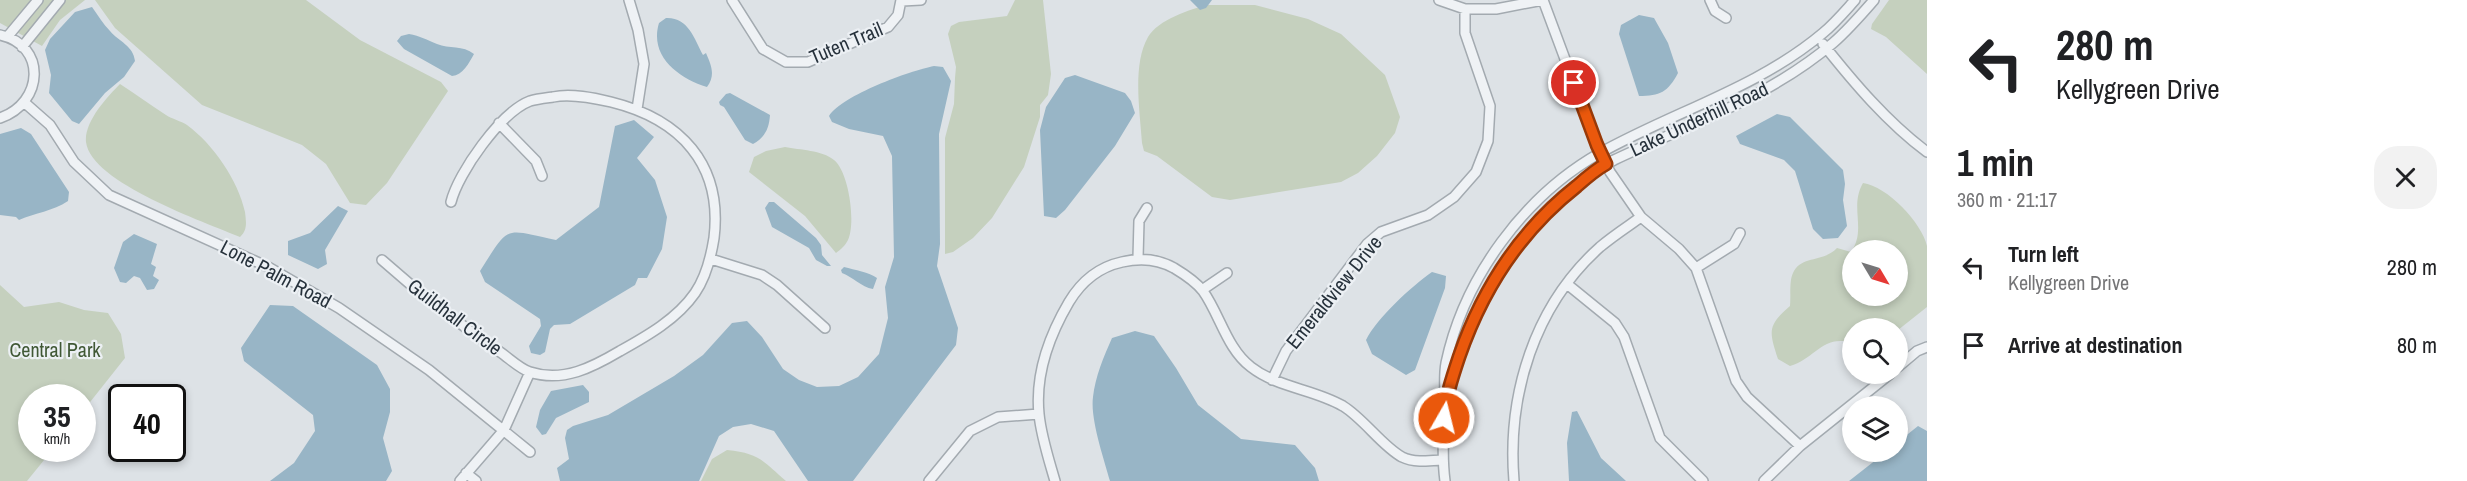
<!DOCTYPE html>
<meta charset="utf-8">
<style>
body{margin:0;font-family:"Archivo Narrow",sans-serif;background:#f2f2f2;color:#202124;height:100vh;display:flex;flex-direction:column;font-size:22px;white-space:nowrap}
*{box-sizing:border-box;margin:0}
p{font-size:20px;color:#757577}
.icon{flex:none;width:33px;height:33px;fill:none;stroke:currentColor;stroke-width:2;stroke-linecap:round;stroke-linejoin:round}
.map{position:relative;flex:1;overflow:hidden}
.drawer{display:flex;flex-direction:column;background:#fff;width:540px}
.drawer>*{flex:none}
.guide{background:#fff;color:#202124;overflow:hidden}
.needle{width:39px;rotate:128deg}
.buttons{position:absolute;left:1842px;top:240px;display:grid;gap:12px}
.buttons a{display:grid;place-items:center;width:66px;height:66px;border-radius:50%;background:#fff;box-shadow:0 3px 9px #0003;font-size:30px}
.speed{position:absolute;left:18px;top:384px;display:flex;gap:12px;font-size:30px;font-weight:700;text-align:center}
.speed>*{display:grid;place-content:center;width:78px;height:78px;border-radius:50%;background:#fff;box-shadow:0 3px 9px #0003;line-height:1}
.speed small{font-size:15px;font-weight:400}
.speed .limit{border:3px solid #111;border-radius:9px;background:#fff;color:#111}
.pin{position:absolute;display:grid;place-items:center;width:51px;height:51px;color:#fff;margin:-26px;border:3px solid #fff;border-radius:50%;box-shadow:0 2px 6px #0007}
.me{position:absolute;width:66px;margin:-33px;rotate:8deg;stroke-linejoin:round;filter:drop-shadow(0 0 4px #0008)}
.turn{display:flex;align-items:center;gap:21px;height:126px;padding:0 30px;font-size:27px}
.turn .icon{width:78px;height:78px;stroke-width:2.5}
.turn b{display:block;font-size:42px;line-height:51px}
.round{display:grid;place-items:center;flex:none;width:63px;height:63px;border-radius:24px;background:#f2f2f2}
.summary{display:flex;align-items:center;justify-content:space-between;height:102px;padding:0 30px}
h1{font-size:36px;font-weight:700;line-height:45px}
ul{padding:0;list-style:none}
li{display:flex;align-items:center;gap:18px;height:78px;padding:0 30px}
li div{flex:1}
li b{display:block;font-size:22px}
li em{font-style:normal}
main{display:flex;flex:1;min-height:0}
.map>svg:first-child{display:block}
.green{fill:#c5d0be;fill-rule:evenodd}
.water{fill:#98b5c6}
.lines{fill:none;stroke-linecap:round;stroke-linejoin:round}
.minor-casing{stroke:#a3aab0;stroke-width:12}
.minor{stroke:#eff2f5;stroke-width:9}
.route-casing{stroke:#983908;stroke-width:15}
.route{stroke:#ea580c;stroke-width:10}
.labels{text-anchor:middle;stroke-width:4.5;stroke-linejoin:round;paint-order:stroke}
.street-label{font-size:20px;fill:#27323c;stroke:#ecf0f4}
.park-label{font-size:20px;fill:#405835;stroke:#ecf0f4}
</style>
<main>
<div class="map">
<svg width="1927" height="481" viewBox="0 0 1927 481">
<rect width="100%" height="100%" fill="#dde2e6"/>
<path class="green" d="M0,0H85L60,20L42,46L0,23Z
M95,0H306L360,40L441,82L448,91L387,183L366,205L350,203L326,164L302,145L202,105L115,28Z
M1015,0H1043L1051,74L1048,95L1040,105V117L1024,167L992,218L973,238L953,252L945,254V138L954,104L955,78L956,67L948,34L951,26L959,22L1007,16Z
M1889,0H1927V74L1886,37L1871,29L1872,24Z
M1208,5H1255L1308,19L1341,34L1385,75L1400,117L1395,133L1377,156L1358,173L1341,182L1230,200L1212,197L1157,156L1144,151L1142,143C1140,112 1132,65 1148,37C1158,20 1190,9 1208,5Z
M120,84C136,94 150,105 166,115C172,119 181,121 187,125C213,144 238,180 245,212C246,221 248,230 240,237C205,222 91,183 86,142C84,122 107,97 120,84Z
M785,147C800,150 822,150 834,160C849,172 856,223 848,240C845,246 841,249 836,253L805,216L749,172L754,157L766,151Z
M1863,183C1887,186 1922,223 1927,246C1927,261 1927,291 1927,307L1898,330V328H1852V343C1823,334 1815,359 1790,366L1778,359C1769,331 1767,326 1790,306C1791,296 1789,281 1793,273C1801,255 1823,263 1837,248L1851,252C1867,230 1849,207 1863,183ZM1852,250H1898V296H1852Z
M0,285L24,307L59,302L84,310L108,313L121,334L125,358L83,411L82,398H32V448L53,449L27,481H0Z
M727,450C759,453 763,461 786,481H701L712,459Z"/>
<path class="water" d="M1190,0H1212L1206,8L1200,10Z
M92,7C98,15 103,24 110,31C119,42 133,45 135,61L124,77L105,93L79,124L72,121L49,93L51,75L45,50L50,39L75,12Z
M1639,15L1654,18L1668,43L1678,73C1668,92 1660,96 1639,96L1619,34L1621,25Z
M666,18C688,17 694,38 703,55L706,53C711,65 716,75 707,87C678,78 649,56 659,23Z
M409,34C420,36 427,40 437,44C449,49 463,45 474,54C469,63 463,75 452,76L404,49L397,41L401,36Z
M934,66L943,67L951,81L939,134L940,244L937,266L958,328L956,345L853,481H808L774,431L751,424L733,427L719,436L699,481H560L557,468L569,459L565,438L567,430L573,426L608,415L674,376L703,355L732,323L747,321L762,337L783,369L799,380L817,387L839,386L858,377L879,354L888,318L885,287L894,257L892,156L883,136L849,129L832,122L829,116C843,95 909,71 934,66Z
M1075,75L1125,93L1131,101L1135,113L1115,146L1065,210L1056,218L1044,216L1040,130L1046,107L1065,78Z
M730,93L770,115C769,129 765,137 753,144L745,140L724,107L720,105L719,102L726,94Z
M1777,114L1790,117L1843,170L1845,184L1843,200L1847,226L1838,238L1823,239L1813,229L1795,171L1784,160L1740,144L1736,136Z
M634,120L654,137L637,158L655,180L667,217L662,249L647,278H638L635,285L570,324L554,325L550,329L545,352L540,355L531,353L529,346L541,326L540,319L485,282L480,271C510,224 503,229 556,240L599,207L615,126Z
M21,128L31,134L69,192L68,201C53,211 35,213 19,220L16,217L0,215V134Z
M769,202H774L816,238L821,245L822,255L831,266H827L816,260L809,248L772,227L765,208Z
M338,206L348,211L325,250L327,264L318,269L288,255V241L310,233Z
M134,234L157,244L151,264L156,267L153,276L159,280L154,289L147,290L140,278L134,276L126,283L120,282L114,268L123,242Z
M844,267C855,270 869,272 877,278L873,289C861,287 853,277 842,273L841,270Z
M1432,272L1446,276L1445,288L1415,370L1406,375L1372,354L1366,340C1377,318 1412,286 1432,272Z
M270,305L293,306L377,365L390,389V412L383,438L392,471L386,481H270L294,463L315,431L313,415L244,361L241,348Z
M1135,331L1154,336L1176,368L1198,405L1241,439L1295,445L1315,468L1319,481H1110C1104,459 1090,419 1093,397C1095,377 1104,356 1112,338Z
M583,385L589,392V402L556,418L546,434L542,435L536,427L540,410L551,391Z
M1577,411L1601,458L1626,481H1569L1567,443L1572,412Z
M1918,426L1927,431V481H1849L1886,452H1898V442Z"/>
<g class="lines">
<g class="minor-casing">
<path id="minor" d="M629,0L638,30L644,64L637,109
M732,0L763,49L786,62H808L888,27L898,15L901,0
M1439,0L1465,9H1496L1543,0
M1543,0L1597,145L1610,172L1641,217L1679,249L1696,268L1736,381L1747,397L1800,446
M1710,0L1715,11L1726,18
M902,1L921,0
M0,35C47,45 44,103 0,118
M8,36L38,0
M1823,44C1854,83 1887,122 1927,152
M22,47L60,0
M25,103L50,125L74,162L109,195L268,267L339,308L429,370L530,452
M499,123L536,161L542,176
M1138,258L1139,221L1147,208
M711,259L762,275L777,285L825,328
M382,260C419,293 459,324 500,352C509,358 520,369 530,372C563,383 593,367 620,351C647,336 677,319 695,293C706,277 711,257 714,238C723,164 680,119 611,102C594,98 571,93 553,97C546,98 537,99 530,101C501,112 458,173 451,202
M1696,268L1734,244L1740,233
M1567,284L1615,323L1624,337L1660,438L1703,481
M1202,290L1227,273
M1898,367L1917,351L1927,347
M1272,380L1286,351L1367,244L1381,232L1428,215L1454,197L1476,172L1488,141L1490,106L1465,33V9
M1448,390C1457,362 1465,333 1479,307C1509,249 1555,193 1614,160C1688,125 1770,97 1833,43C1848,30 1861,15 1874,0
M466,473L476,481
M460,481L504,430L530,372
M929,481L970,431L998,417L1039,414
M1055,481C1049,460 1041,436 1039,414C1035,374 1049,336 1069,302C1081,282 1099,267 1122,262C1139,258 1158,259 1174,268C1184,274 1196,282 1203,291C1220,315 1227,349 1251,367C1278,388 1314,389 1343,406C1364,419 1382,446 1402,457C1414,463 1429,461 1442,460
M1445,481C1442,458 1443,436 1445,413C1446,397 1443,379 1446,363C1464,278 1524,196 1600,153C1673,112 1758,88 1823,33C1835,23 1845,11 1855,0
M1514,481C1507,395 1534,306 1600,247C1613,236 1627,227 1641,217
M1764,481L1800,446L1890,374"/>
</g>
<use href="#minor" class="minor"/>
</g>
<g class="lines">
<g class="route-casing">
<path id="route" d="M1444,418C1446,396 1452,378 1459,357C1482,290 1521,230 1577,186C1586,178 1595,170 1606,164L1597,145L1574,83"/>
</g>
<use href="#route" class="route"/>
</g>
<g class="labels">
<g class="street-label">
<text transform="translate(846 43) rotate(-23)" y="7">Tuten Trail</text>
<text transform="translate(1699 119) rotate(-25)" y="7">Lake Underhill Road</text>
<text transform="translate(276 274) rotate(28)" y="7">Lone Palm Road</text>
<text transform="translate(1334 292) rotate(-51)" y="7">Emeraldview Drive</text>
<text transform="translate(455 317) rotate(37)" y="7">Guildhall Circle</text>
</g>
<g class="park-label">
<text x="55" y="357">Central Park</text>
</g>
</g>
</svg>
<div class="buttons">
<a><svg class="needle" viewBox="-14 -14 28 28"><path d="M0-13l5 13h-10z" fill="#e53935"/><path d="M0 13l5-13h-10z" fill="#757577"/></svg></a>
<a><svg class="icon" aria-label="search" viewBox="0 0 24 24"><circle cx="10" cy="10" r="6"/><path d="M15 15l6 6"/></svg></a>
<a><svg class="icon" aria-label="layers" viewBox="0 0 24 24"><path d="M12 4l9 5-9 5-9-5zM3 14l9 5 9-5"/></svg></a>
</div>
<div class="speed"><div>35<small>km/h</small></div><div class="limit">40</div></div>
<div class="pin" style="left:1574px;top:83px;background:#d93025"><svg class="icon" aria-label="arrive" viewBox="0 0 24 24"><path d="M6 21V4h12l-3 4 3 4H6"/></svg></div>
<svg class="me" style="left:1444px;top:418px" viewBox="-20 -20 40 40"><circle r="17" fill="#ea580c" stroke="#fff" stroke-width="3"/><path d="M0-11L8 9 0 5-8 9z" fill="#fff"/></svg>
</div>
<section class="drawer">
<div class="guide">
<div class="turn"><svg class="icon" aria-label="left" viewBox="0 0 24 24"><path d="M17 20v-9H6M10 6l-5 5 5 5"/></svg><div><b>280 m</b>Kellygreen Drive</div></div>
</div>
<div class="summary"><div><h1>1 min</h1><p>360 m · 21:17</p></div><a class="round"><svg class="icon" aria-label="close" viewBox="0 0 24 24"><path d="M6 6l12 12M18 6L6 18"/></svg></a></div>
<ul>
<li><svg class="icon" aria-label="left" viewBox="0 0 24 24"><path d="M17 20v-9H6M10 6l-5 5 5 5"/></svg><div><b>Turn left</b><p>Kellygreen Drive</p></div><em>280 m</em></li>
<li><svg class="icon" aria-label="arrive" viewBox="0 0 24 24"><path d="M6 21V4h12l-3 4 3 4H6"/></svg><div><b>Arrive at destination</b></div><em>80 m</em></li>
</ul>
</section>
</main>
